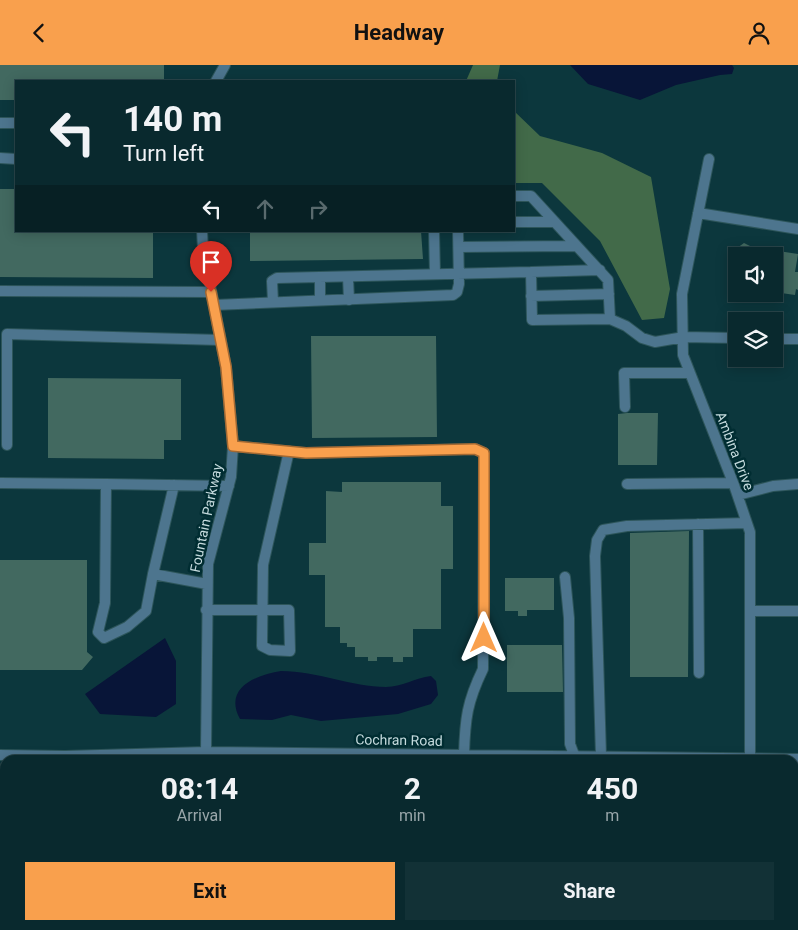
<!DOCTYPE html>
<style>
body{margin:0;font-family:Roboto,sans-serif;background:#123136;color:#f1f3f6;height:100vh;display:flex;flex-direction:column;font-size:19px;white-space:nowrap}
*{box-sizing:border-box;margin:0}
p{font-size:16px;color:#99a6aa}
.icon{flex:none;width:28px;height:28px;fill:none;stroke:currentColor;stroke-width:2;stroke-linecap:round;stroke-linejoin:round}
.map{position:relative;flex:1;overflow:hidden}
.panel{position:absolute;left:0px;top:690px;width:799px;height:175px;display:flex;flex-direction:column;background:#09292e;border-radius:15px 15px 0 0;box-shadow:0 2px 12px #0003,0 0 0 1px #29454a}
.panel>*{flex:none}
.top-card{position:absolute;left:15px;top:15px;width:500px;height:152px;border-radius:0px;box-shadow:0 2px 12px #0003,0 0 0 1px #29454a;background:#09292e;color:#f1f3f6;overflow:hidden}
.fabs{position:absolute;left:728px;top:182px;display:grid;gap:10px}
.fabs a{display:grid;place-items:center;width:55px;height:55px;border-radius:0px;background:#09292e;box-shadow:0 2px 12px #0003,0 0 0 1px #29454a;font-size:25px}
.pin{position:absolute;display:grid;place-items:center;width:42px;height:42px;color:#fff;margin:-51px -21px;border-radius:50% 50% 50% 0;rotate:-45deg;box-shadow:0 0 5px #0007}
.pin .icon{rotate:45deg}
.me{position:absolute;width:55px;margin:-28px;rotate:0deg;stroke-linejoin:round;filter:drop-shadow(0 0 4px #0008)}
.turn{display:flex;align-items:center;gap:18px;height:105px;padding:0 25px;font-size:22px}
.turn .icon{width:65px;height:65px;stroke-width:2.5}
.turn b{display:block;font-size:35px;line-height:42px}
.lanes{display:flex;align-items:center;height:48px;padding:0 25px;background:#0003;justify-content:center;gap:25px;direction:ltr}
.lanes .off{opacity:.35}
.eta{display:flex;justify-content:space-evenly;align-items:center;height:85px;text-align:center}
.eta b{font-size:30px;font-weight:700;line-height:35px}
.button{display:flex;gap:10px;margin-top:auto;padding:10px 25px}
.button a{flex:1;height:58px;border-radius:0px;background:#f9a04d;color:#111;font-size:20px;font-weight:700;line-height:58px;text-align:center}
.button a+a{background:#123136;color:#f1f3f6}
header{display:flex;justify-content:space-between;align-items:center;height:65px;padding:0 25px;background:#f9a04d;color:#111;font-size:22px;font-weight:700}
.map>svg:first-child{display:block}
.forest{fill:#426a49}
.water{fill:#081538}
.building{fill:#426960}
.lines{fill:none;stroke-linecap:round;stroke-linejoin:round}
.minor-casing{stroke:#2d555a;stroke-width:12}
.path{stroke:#5d7f84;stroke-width:2;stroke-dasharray:4 2.5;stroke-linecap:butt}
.minor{stroke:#4d758e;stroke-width:10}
.route-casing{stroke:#a26832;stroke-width:12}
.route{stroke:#f9a04d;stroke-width:9}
.labels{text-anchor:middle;stroke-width:5;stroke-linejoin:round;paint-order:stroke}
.street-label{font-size:14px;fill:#c5dbde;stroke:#002d32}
</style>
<header><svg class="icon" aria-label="back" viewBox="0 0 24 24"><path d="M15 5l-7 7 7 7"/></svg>Headway<svg class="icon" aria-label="person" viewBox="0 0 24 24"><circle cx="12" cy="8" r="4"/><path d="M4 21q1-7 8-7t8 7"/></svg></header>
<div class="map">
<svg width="798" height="865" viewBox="0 0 798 865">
<rect width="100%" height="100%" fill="#0c373d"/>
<path class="forest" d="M473,0H500L497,16H466Z
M514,46L540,71L602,88L651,112L670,224L664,253L642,255L600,176L542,118H514Z"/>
<path class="water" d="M570,0H732L734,3L732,9L720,10L676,20L640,35L588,19Z
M165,573L176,596V639L156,652L100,649L85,629Z
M281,606C317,606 352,622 386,622C402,622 415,613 431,611L436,616L438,630L431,639L398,649L321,656L291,650L272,655L240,654C223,623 256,610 281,606Z"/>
<path class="building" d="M0,0H164V16H16V35H0Z
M0,124H16V166H153V213L0,212Z
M250,166H421L423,194L250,196Z
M744,178L752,182L798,189L795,207H798V225L796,224L795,230L774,227V191H736L737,183Z
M311,271H436L437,372L312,373Z
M48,313L181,314V375H164V394L48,393Z
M627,348H658L657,400H618V349Z
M342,417H441V441H453V504H441V564H413V592H403V597H393V592H377V596H368V592H355V582H347V578H340V562H325V510H309V478H326V426L342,427Z
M689,466L688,612H630V468Z
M0,495H87V587L93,592L82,605H0Z
M505,513H554V545H527V551H518V546H505Z
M507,580H562L563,627H507Z"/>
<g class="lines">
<g class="minor-casing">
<path id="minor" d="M216,16L225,0
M0,58H16
M0,93L16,94
M709,94L682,229L683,290L734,420L750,467V695
M514,131H531L608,215L610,254L626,261L642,273L655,277L684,272L736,273
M698,148L798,164
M514,157H555
M202,166L203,184L226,302L233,381L231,412L208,499L206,687
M434,166L435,209
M459,182L577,181
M531,207L600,205
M320,212V235
M348,212L349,235
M0,226L211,227
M531,231L609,229
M273,237L272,216L277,213L531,207L532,255L610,254
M214,240L453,230L457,227L459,219L458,166
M774,274H798
M625,342L624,308H690
M7,380V269L220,275
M233,381L305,388L475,384L484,388L483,604C467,637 465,654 464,690
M0,418L106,419
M627,419L733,418
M738,430L773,421L798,419
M698,459L699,608
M153,509L174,420
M565,512L569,553L570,679L576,695
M207,519L153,509L146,546L127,562L104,573L98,567L105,538L106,419L229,421
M206,545H289L290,586L270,585L262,581L263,500L289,386
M750,546H798
M0,690L65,691L206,687L798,694
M601,691L595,491L597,475L603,465L627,461L747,458
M0,808V793
M106,860V865
M137,860V865
M430,860L576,861
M25,865V860
M64,865V860
M781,865V860"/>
</g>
<path class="path" d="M616,865V860"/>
<use href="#minor" class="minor"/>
</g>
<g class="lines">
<g class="route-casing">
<path id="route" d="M211,227L226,302L233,381L306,388L475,384L484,388V573"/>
</g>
<use href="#route" class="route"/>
</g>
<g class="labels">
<g class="street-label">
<text transform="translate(735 386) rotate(69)" y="5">Ambina Drive</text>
<text transform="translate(206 453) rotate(-78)" y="5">Fountain Parkway</text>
<text transform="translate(399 675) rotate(1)" y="5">Cochran Road</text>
</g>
</g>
</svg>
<div class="fabs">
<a><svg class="icon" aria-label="sound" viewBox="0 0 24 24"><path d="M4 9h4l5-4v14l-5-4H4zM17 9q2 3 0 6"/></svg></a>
<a><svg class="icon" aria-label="layers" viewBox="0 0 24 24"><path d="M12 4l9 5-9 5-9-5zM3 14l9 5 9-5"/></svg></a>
</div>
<div class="pin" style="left:211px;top:227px;background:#d93025"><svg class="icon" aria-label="arrive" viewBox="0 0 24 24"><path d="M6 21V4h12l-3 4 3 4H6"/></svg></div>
<svg class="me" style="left:484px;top:573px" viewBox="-20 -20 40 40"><path d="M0-17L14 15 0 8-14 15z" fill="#f9a04d" stroke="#fff" stroke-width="4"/></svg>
<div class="top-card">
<div class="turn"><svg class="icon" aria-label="left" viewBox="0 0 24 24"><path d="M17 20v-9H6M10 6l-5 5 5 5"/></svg><div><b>140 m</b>Turn left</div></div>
<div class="lanes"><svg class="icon" aria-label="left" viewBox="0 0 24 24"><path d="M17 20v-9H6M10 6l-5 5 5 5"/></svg><svg class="icon off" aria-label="ahead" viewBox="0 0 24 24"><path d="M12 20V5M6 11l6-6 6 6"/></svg><svg class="icon off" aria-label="right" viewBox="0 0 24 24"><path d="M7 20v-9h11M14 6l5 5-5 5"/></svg></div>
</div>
<section class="panel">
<div class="eta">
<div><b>08:14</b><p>Arrival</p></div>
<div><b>2</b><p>min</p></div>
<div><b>450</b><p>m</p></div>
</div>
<div class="button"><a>Exit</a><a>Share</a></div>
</section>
</div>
